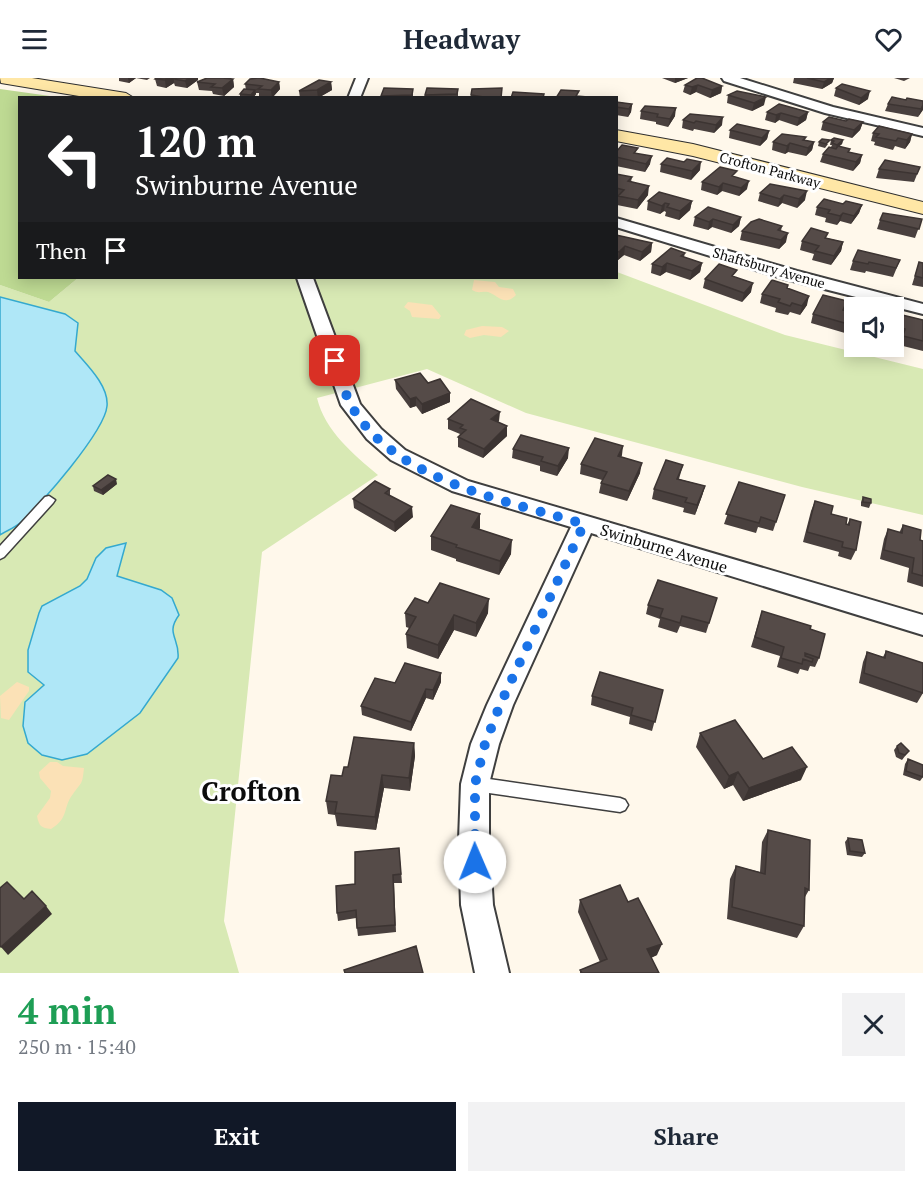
<!DOCTYPE html>
<meta charset="utf-8">
<style>
body{margin:0;font-family:"PT Serif",serif;background:#f2f2f3;color:#1f2937;height:100vh;display:flex;flex-direction:column;font-size:22px;white-space:nowrap}
*{box-sizing:border-box;margin:0}
p{font-size:20px;color:#747a83}
.icon{flex:none;width:33px;height:33px;fill:none;stroke:currentColor;stroke-width:2;stroke-linecap:round;stroke-linejoin:round}
.map{position:relative;height:895px;overflow:hidden}
.drawer{display:flex;flex-direction:column;background:#fff;flex:1}
.drawer>*{flex:none}
.banner{position:absolute;left:18px;top:18px;width:600px;height:183px;border-radius:0px;box-shadow:0 3px 15px #0003;background:#202124;color:#fff;overflow:hidden}
.controls{position:absolute;left:844px;top:219px;display:grid;gap:12px}
.controls a{display:grid;place-items:center;width:60px;height:60px;border-radius:0px;background:#fff;box-shadow:0 3px 15px #0003;font-size:30px}
.pin{position:absolute;display:grid;place-items:center;width:51px;height:51px;color:#fff;margin:-26px;border-radius:12px;box-shadow:0 3px 9px #0006}
.me{position:absolute;width:66px;margin:-33px;rotate:359deg;stroke-linejoin:round;filter:drop-shadow(0 0 4px #0008)}
.turn{display:flex;align-items:center;gap:21px;height:126px;padding:0 18px;font-size:27px}
.turn .icon{width:78px;height:78px;stroke-width:2.5}
.turn b{display:block;font-size:42px;line-height:51px}
.then{display:flex;align-items:center;height:57px;padding:0 18px;background:#0003;gap:12px;font-size:22px}
.round{display:grid;place-items:center;flex:none;width:63px;height:63px;border-radius:0px;background:#f2f2f3}
.summary{display:flex;align-items:center;justify-content:space-between;height:102px;padding:0 18px}
h1{font-size:36px;font-weight:700;line-height:45px;color:#1e9e55}
.button{display:flex;gap:12px;margin-top:auto;padding:12px 18px}
.button a{flex:1;height:69px;border-radius:0px;background:#111827;color:#fff;font-size:24px;font-weight:700;line-height:69px;text-align:center}
.button a+a{background:#f2f2f3;color:#1f2937}
header{display:flex;justify-content:space-between;align-items:center;height:78px;padding:0 18px;background:#fff;font-size:27px;font-weight:700}
.map>svg:first-child{display:block}
.green{fill:#d8e9b4}
.forest{fill:#beda93}
.sand{fill:#fbe1b6}
.water{fill:#afe7f7;stroke:#34a9cf;stroke-width:1.5}
.lines{fill:none;stroke-linecap:round;stroke-linejoin:round}
.lane-casing{stroke:#3f3f3f;stroke-width:3}
.street-casing{stroke:#3f3f3f;stroke-width:4}
.secondary-casing{stroke:#2e2e2e;stroke-width:2}
.lane{fill:#fff;fill-rule:evenodd}
.street{fill:#fff;fill-rule:evenodd}
.secondary{fill:#ffe7a6;fill-rule:evenodd}
.wall{fill:#49403e}
.shaded-wall{fill:#3c3432}
.building{fill:#554b48;stroke:#3c3432;stroke-width:1.5}
.route{stroke:#1a73e8;stroke-width:10;stroke-dasharray:0 18}
.labels{text-anchor:middle;stroke-width:6;stroke-linejoin:round;paint-order:stroke}
.far-street-label{font-size:14px;fill:#0c0c0c;stroke:#fff}
.street-label{font-size:16px;fill:#0c0c0c;stroke:#fff}
.near-district-label{font-size:27px;font-weight:bold;fill:#0c0c0c;stroke:#fff}
</style>
<header><svg class="icon" aria-label="menu" viewBox="0 0 24 24"><path d="M4 6h16M4 12h16M4 18h16"/></svg>Headway<svg class="icon" aria-label="heart" viewBox="0 0 24 24"><path d="M12 20l-8-8c-3-5 5-10 8-4 3-6 11-1 8 4z"/></svg></header>
<div class="map">
<svg width="923" height="895" viewBox="0 0 923 895">
<rect width="100%" height="100%" fill="#fff8eb"/>
<path class="green" d="M617,194L785,257L923,291V437L802,409L526,335L427,291L317,320C325,353 353,376 378,397L262,474L224,843L239,895H0V207L49,224L78,200H616Z"/>
<path class="forest" d="M0,11L57,19L20,20V200H78L49,224L0,207Z"/>
<path class="sand" d="M474,202L495,204L499,209L513,211L516,217C504,229 498,217 488,214C481,213 479,216 472,212Z
M408,224L432,227L441,238L439,241L412,239L410,233L404,229Z
M482,248L502,249L509,253L501,259L484,257L470,260L464,257L466,252Z
M17,604L29,609V613L9,642L1,640L0,618Z
M50,684H57L63,688L84,690C82,708 82,703 73,716C62,730 70,739 51,751C41,750 39,748 37,738L50,720L51,713L40,700L39,694Z"/>
<path class="water" d="M0,219L65,236L78,245L75,273C87,287 109,308 107,328C105,353 40,428 20,445C14,450 6,453 0,457Z
M126,465L117,498L161,512L172,520L179,537C165,556 180,560 178,580L140,635L87,676L62,682L42,677L28,665L23,648L25,624L44,607L28,594V572L39,535L42,528L80,508L87,501L96,480L106,470Z"/>
<g class="lines">
<g class="lane-casing">
<path id="lane" d="M49,418L55,422L53,425L4,479L0,481V468L45,419Z
M475,699L620,720L625,722L628,727L625,732L620,734L475,713L470,711L467,706L470,701Z"/>
</g>
<g class="street-casing">
<path id="street" d="M356,0H368L360,20H348Z
M722,0H740L833,29L923,50V58L825,35L724,3Z
M616,140L797,193L923,226V236L785,201L616,149Z
M297,200H313L360,326L381,351L405,372L468,403L923,537V557L591,455L513,627L499,666L489,706V762L493,827L509,895H475L461,827L459,762L461,706L471,666L487,627L571,449L452,413L391,382L367,361L341,327Z"/>
</g>
<g class="secondary-casing">
<path id="secondary" d="M0,0H32L126,15L134,20H91L1,5Z
M616,52L693,66L923,124V136L693,78L616,63Z"/>
</g>
<use href="#lane" class="lane"/>
<use href="#street" class="street"/>
<use href="#secondary" class="secondary"/>
</g>
<path class="wall" d="M119,0H150L147,2L136,0L129,5L119,3Z
M662,0H688L675,5Z
M794,0H834L832,5L822,11L793,5Z
M894,0H910L904,3Z
M155,1L198,2L187,10L175,8L174,5L166,10L157,8Z
M233,1L234,9L224,18L213,16L212,13L199,12L197,4Z
M279,4L280,11L272,20L259,19V15H256V16L253,20H240V16L246,12L245,6Z
M331,4L332,12L318,20H300L299,13Z
M685,7L722,8L721,15L710,20L696,14L690,17L683,14Z
M836,10L868,21L859,27L834,18Z
M413,11V20H381V18Z
M458,11V20H425V17Z
M471,17L502,20H471Z
M728,17L764,27L752,33L727,25Z
M616,21L617,24L632,26L631,34L628,39L616,37Z
M888,26L923,31L918,39L885,33Z
M641,33L675,38L668,49L656,46V44L640,41Z
M767,34H808L806,42L797,48L779,42L775,45L765,42Z
M690,36L722,47L714,55L694,51L693,53L682,50L683,42Z
M846,43L863,44L860,52L852,60L821,52L823,44Z
M730,52L769,53L767,61L760,68L729,60Z
M873,55L912,56L910,64L905,71L895,68L893,72L874,67L875,64L871,63Z
M806,59L805,62L814,64L812,72L806,78L788,74L785,76L772,72L773,64Z
M831,62H843L842,66L839,68L849,74L862,77L860,85L853,93L820,84L823,76L831,69L832,67H830Z
M819,64L828,66L825,70L818,68Z
M616,74L637,75L650,86L645,94L616,88Z
M684,84L700,92L691,102L660,94L661,86Z
M920,89L914,104L876,100L879,91Z
M616,96L632,99L631,104L648,117L637,131L617,127L618,119H616Z
M735,99L747,111L739,118L722,113L717,117L701,112L702,104Z
M770,106L805,122L797,130L782,125L778,129L758,123L760,115Z
M648,123H692L690,132L679,142L665,138L666,134L664,133L660,136L647,132Z
M843,126L862,127L859,135L851,146L840,143L837,147L825,144L826,140L815,137L817,129Z
M695,139H741L739,148L731,155L712,149L708,152L693,148Z
M922,141L915,160L877,151L880,142Z
M782,148L781,153L786,164L779,171L740,162L742,153Z
M616,157L652,165L651,174L640,183L624,177L618,182H616Z
M827,160L843,164L841,173L831,187L812,182L814,176L800,172L802,163Z
M685,175L684,179L702,185L700,194L690,202L666,194L660,198L651,195L652,186Z
M900,182L893,199L866,193L865,195L850,192L853,183Z
M919,184L923,185V209L912,207Z
M705,201L751,214L742,224L703,210Z
M787,210L807,227L800,237L790,234L788,237L775,234L776,230L760,225L762,216Z
M847,223L844,232L855,235V258L811,245L813,236Z
M894,235L923,242V273L899,267L901,260L894,258Z
M395,302L450,315V324L422,336L416,328L410,330L396,311Z
M448,341L499,343L498,344L507,348V358L483,380L458,369V359L460,356L448,351Z
M513,371L568,380L557,398L540,393V388L512,380Z
M622,377L621,379L640,395L627,423L599,415L601,405L602,402L580,396L581,386Z
M683,387L679,401L705,408L702,418L695,437L683,434L684,430L652,421L654,411Z
M739,404L776,444L773,453L758,449L756,455L724,446Z
M117,406L103,417L94,413L93,408Z
M390,411V418L413,439L395,454L354,430L353,421Z
M863,419L871,425L869,430L861,428V424Z
M815,423L846,446L847,447L850,441L856,472L851,482L838,478L839,474L803,464L811,433Z
M903,447L920,462L923,463V509L907,504L909,490L880,481L884,461L888,451L899,455Z
M480,450L479,451L511,476L499,497L456,483V481L431,472V458Z
M717,520L706,555L680,548L677,555L658,549L660,541L646,536L648,527Z
M428,525L488,535L476,559L454,552L438,581L407,570L406,556L409,550L406,549L405,535Z
M762,533L810,551L819,580L815,589L810,588L808,593L800,591L798,596L777,589L780,578L751,569Z
M886,573L923,615L917,625L859,605L863,584L867,574L883,579Z
M441,604L433,622L426,620L411,653L362,637L361,628Z
M663,612L652,653L629,646L630,639L591,627L592,618Z
M700,655L763,681L801,702L743,723L733,707L724,711L696,669Z
M414,665L415,678L410,713L384,710L376,752L337,748L335,737L328,736L326,723L348,689Z
M897,668L909,673L902,682L896,679L894,672Z
M908,681L923,699L920,703L903,697L905,686Z
M768,752L809,812L805,819L804,848L797,860L727,841L730,801L736,788L760,794L762,764Z
M848,760L865,775L862,779L847,777L845,764Z
M399,770L402,805H394L396,854L358,858L357,850L356,840L338,843L337,835L355,806Z
M580,822L657,877L651,880L659,895H580V892L600,884L578,834Z"/>
<path class="shaded-wall" d="M128,0H136L129,5Z
M169,0H174V5L166,10L165,2Z
M189,0H198V2L187,10L185,3Z
M675,0H688L675,5Z
M830,0H834L832,5L822,11L824,4Z
M233,1L234,9L224,18L222,10Z
M279,4L280,11L272,20L271,12Z
M331,4L332,12L318,20L317,12Z
M698,7L696,14L690,17L692,9Z
M722,8L721,15L710,20L712,12Z
M255,12L256,16L253,20H251V17Z
M870,13L868,21L859,27L861,20Z
M766,19L764,27L752,33L754,25Z
M632,26L631,34L628,39L629,31Z
M923,27V32L918,39L921,31Z
M676,30L675,38L668,49L670,41Z
M808,34L806,42L797,48L799,40Z
M781,35L779,42L775,45L776,37Z
M723,39L722,47L714,55L716,47Z
M863,44L860,52L852,60L854,52Z
M769,53L767,61L760,68L762,60Z
M912,56L910,64L905,71L907,62Z
M843,62L842,66L836,71L837,67Z
M814,64L812,72L806,78L808,70Z
M790,65L788,74L785,76L787,68Z
M862,77L860,85L853,93L856,84Z
M652,78L650,86L645,94L646,86Z
M701,84L700,92L691,102L692,93Z
M749,103L747,111L739,118L741,110Z
M723,105L722,113L717,117L719,109Z
M649,108L648,117L637,131L638,122Z
M807,113L805,122L797,130L799,121Z
M784,117L782,125L778,129L780,121Z
M692,123L690,132L679,142L680,133Z
M665,125L664,133L660,136L662,128Z
M862,127L859,135L851,146L854,138Z
M843,135L840,143L837,147L840,138Z
M741,139L739,148L731,155L733,147Z
M713,141L712,149L708,152L709,144Z
M788,155L786,164L779,171L781,162Z
M843,164L841,173L831,187L834,178Z
M652,165L651,174L640,183L642,174Z
M625,168L624,177L618,182L619,174Z
M667,185L666,194L660,198L662,189Z
M702,185L700,194L690,202L692,193Z
M753,205L751,214L742,224L744,215Z
M809,218L807,227L800,237L802,228Z
M450,315V324L422,336V326Z
M416,319V328L410,330V321Z
M500,334L499,343L491,351V341Z
M507,348V358L483,380L484,371Z
M623,368L622,377L616,388L618,378Z
M569,370L568,380L557,398L558,388Z
M642,385L640,395L627,423L629,413Z
M116,401L117,406L103,417L101,412Z
M705,408L702,418L695,437L697,427Z
M412,429L413,439L395,454L394,444Z
M480,436V450L471,463L472,449Z
M512,462L511,476L499,497L500,483Z
M489,521L488,535L476,559V545Z
M454,537V552L438,581V567Z
M441,595V604L433,622V612Z
M426,611V620L411,653V644Z
M414,665L415,678L410,713L409,700Z
M807,689L801,702L743,723L749,710Z
M738,694L733,707L724,711L729,698Z
M382,697L384,710L376,752L375,739Z
M46,828L52,836L8,877L1,869Z
M662,866L657,877L643,883L647,871Z"/>
<path class="building" d="M156,0H169L165,2L155,1Z
M175,0H189L185,3L173,1Z
M207,0H222L233,1L222,10L211,9L215,6L197,4Z
M258,0H260L279,4L271,12L258,11L262,8L245,6L250,1Z
M697,0H702L722,8L712,12L698,7L692,9L685,7Z
M807,0H830L824,4Z
M319,2L331,4L317,12L299,13Z
M842,6L870,13L861,20L836,10Z
M384,10L413,11L412,17L381,18Z
M427,10L458,11L457,16L425,17Z
M502,10L501,20H490L471,17L472,11Z
M244,11L255,12L251,17L240,16Z
M561,12L579,13L576,18L588,19L556,20Z
M737,13L766,19L754,25L728,17Z
M513,14L544,16L543,20H511Z
M892,19L906,22L907,20L923,23V27L921,31L888,26Z
M616,24L632,26L629,31L616,29Z
M779,26L808,34L799,40L781,35L776,37L767,34Z
M645,28L676,30L670,41L657,39L658,36L641,33Z
M690,36L723,39L716,47L696,43L694,45L683,42Z
M829,39L846,43L849,41L863,44L854,52L823,44Z
M737,46L769,53L762,60L730,52Z
M879,48L912,56L907,62L898,60L896,63L876,59L879,56L873,55Z
M782,56L806,59L803,62L814,64L808,70L790,65L787,68L773,64Z
M834,60L843,62L837,67L832,65L834,63L831,62Z
M822,61L830,62L826,66L819,64Z
M622,67L638,70L634,75L652,78L646,86L616,79V74Z
M838,68L850,71L848,74L862,77L856,84L823,76L829,69L836,71Z
M667,80L684,84L687,81L701,84L692,93L661,86Z
M885,82L920,89L917,96L879,91Z
M720,89L737,93L732,98L749,103L741,110L723,105L719,109L702,104Z
M616,96L632,99L628,103L649,108L638,122L618,118L624,112L616,110Z
M770,106L807,113L799,121L784,117L780,121L760,115Z
M659,114L692,123L680,133L667,129L669,126L665,125L662,128L648,123Z
M824,121L843,126L846,123L862,127L854,138L843,135L840,138L828,135L830,132L817,129Z
M708,129L741,139L733,147L713,141L709,144L695,139Z
M883,135L922,141L919,151L880,142Z
M759,141L782,148L778,152L788,155L781,162L742,153L751,144Z
M811,150L828,155L825,160L843,164L834,178L815,173L819,168L802,163Z
M616,157L652,165L642,174L625,168L619,174L616,173Z
M671,170L685,175L681,178L702,185L692,193L667,185L662,189L652,186Z
M858,172L900,182L896,190L869,184L868,186L853,183Z
M919,184L923,185V200L915,198Z
M719,186L737,192L732,198L753,205L744,215L705,201Z
M772,202L788,207L787,210L809,218L802,228L792,225L790,228L778,224L780,221L762,216Z
M823,217L847,223L843,232L855,235V248L813,236Z
M894,235L923,242V263L903,258L905,251L894,248Z
M420,295L428,305L440,301L450,315L422,326L416,319L410,321L395,302Z
M471,321L500,334L491,341L507,348L484,371L458,359L466,352L460,350L463,347L448,341Z
M521,357L569,370L558,388L541,383L543,379L513,371Z
M595,360L623,368L618,378L642,385L629,413L601,405L607,394L581,386Z
M666,382L683,387L677,401L705,408L697,427L685,424L687,420L654,411Z
M108,397L116,401L101,412L93,408Z
M375,403L390,411L385,415L412,429L394,444L353,421Z
M739,404L785,417L776,444L761,439L759,445L726,436Z
M863,419L871,421V425L863,424Z
M815,423L833,428L831,436L847,440L846,446L849,447L850,441L861,444L856,472L842,469L843,464L807,454Z
M451,427L480,436L472,449L512,462L500,483L456,469L457,467L431,458Z
M903,447L921,452L920,462L923,463V498L912,495L914,480L884,472L888,451L902,455Z
M658,502L717,520L709,545L682,538L680,545L660,539L663,531L648,527Z
M440,505L489,521L476,545L454,537L438,567L406,556L416,539L405,535L415,520L428,525Z
M762,533L811,548L810,551L825,556L819,580L805,575V578L813,581L812,584L803,581L802,586L781,580L784,569L755,559Z
M886,573L923,585V615L864,595L867,574L885,580Z
M405,585L441,595L433,612L426,611L411,644L361,628L375,600L395,605Z
M600,594L663,612L655,644L631,637L633,630L592,618Z
M735,642L763,681L792,669L807,689L749,710L738,694L729,698L700,655Z
M354,659L414,665L409,700L382,697L375,739L335,735L337,724L326,723L331,697L342,698L344,689H348Z
M901,665L909,673L905,677L899,675L897,668Z
M908,681L923,687V699L906,693Z
M768,752L810,762L809,812L805,810L804,848L732,829L736,788L765,796Z
M848,760L862,762L865,775L850,773Z
M399,770L401,796L393,797L395,847L357,850L356,832L337,835L336,808L355,806V774Z
M7,804L24,821L32,813L46,828L1,869L0,868V810Z
M620,807L628,824L638,820L662,866L647,871L659,895H582L580,892L607,881L580,822Z
M416,868L423,895H345L344,892Z"/>
<g class="lines">
<path class="route" d="M335,283C340,297 344,314 351,327C393,403 508,423 584,446L500,627L485,666L475,706V784"/>
</g>
<g class="labels">
<g class="far-street-label">
<text transform="translate(770 92) rotate(15)" y="5">Crofton Parkway</text>
<text transform="translate(769 190) rotate(16)" y="5">Shaftsbury Avenue</text>
</g>
<g class="street-label">
<text transform="translate(664 470) rotate(17)" y="6">Swinburne Avenue</text>
</g>
<g class="near-district-label">
<text x="251" y="723">Crofton</text>
</g>
</g>
</svg>
<div class="controls">
<a><svg class="icon" aria-label="sound" viewBox="0 0 24 24"><path d="M4 9h4l5-4v14l-5-4H4zM17 9q2 3 0 6"/></svg></a>
</div>
<div class="pin" style="left:335px;top:283px;background:#d93025"><svg class="icon" aria-label="arrive" viewBox="0 0 24 24"><path d="M6 21V4h12l-3 4 3 4H6"/></svg></div>
<svg class="me" style="left:475px;top:784px" viewBox="-20 -20 40 40"><circle r="19" fill="#fff"/><path d="M0-13L10 11 0 6-10 11z" fill="#1a73e8"/></svg>
<div class="banner">
<div class="turn"><svg class="icon" aria-label="left" viewBox="0 0 24 24"><path d="M17 20v-9H6M10 6l-5 5 5 5"/></svg><div><b>120 m</b>Swinburne Avenue</div></div>
<div class="then">Then<svg class="icon" aria-label="arrive" viewBox="0 0 24 24"><path d="M6 21V4h12l-3 4 3 4H6"/></svg></div>
</div>
</div>
<section class="drawer">
<div class="summary"><div><h1>4 min</h1><p>250 m · 15:40</p></div><a class="round"><svg class="icon" aria-label="close" viewBox="0 0 24 24"><path d="M6 6l12 12M18 6L6 18"/></svg></a></div>
<div class="button"><a>Exit</a><a>Share</a></div>
</section>
